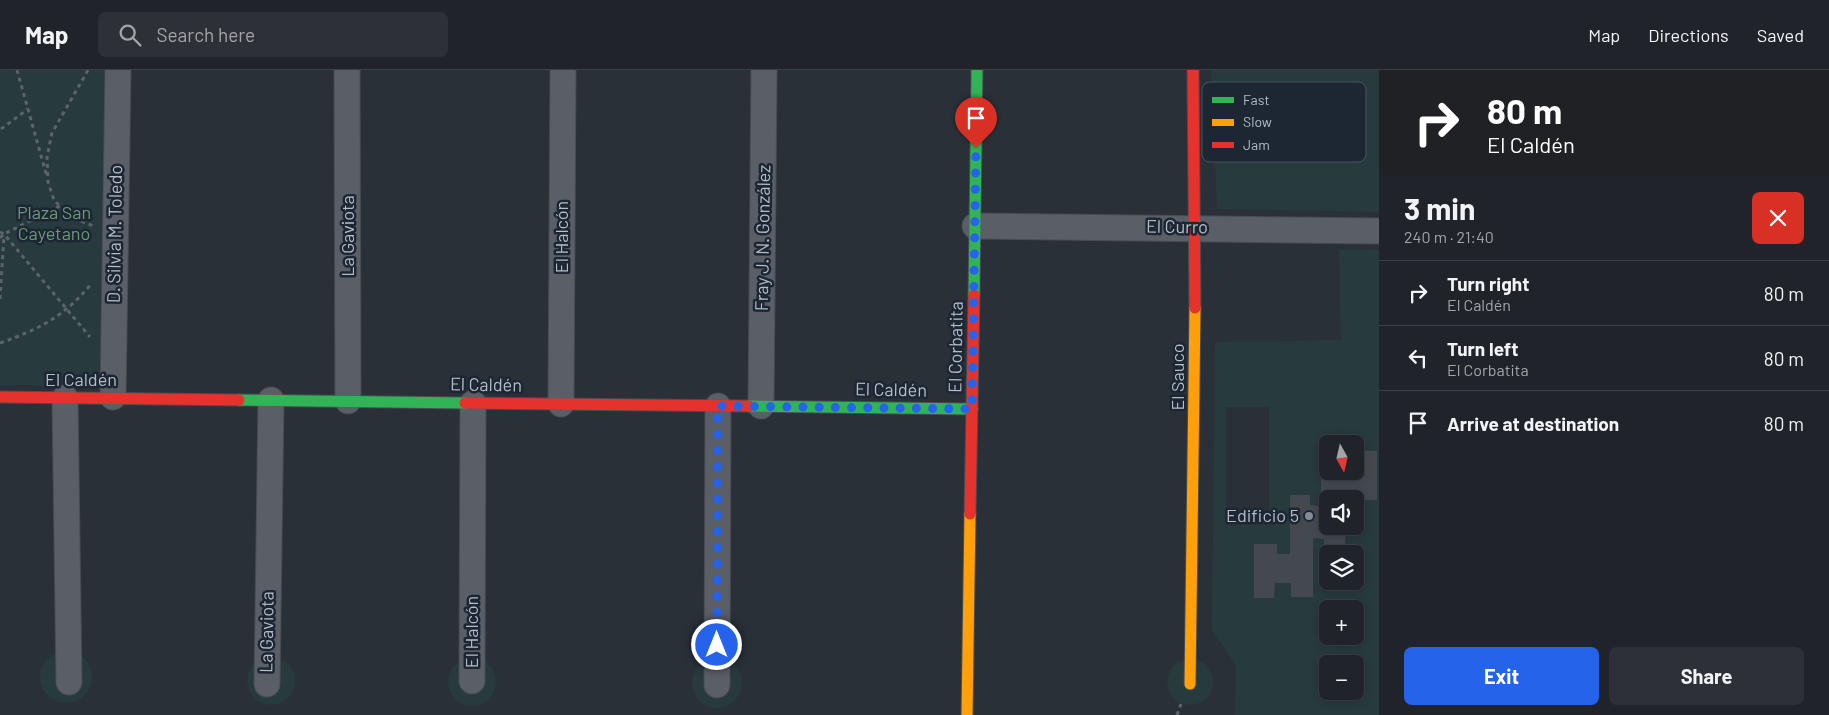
<!DOCTYPE html>
<meta charset="utf-8">
<style>
body{margin:0;font-family:Barlow,sans-serif;background:#2d3036;color:#f1f3f6;height:100vh;display:flex;flex-direction:column;font-size:19px;white-space:nowrap}
*{box-sizing:border-box;margin:0}
p{font-size:16px;color:#a2a4a8}
.icon{flex:none;width:28px;height:28px;fill:none;stroke:currentColor;stroke-width:2;stroke-linecap:round;stroke-linejoin:round}
.map{position:relative;flex:1;overflow:hidden}
.side{display:flex;flex-direction:column;background:#20242a;width:450px}
.side>*{flex:none}
.guide{background:#202124;color:#fff;overflow:hidden}
.needle{width:32px;rotate:172deg}
.buttons{position:absolute;left:1319px;top:365px;display:grid;gap:10px}
.buttons a{display:grid;place-items:center;width:45px;height:45px;border-radius:8px;background:#20242a;box-shadow:0 2px 8px #0003,0 0 0 1px #3d4147;font-size:25px}
.pin{position:absolute;display:grid;place-items:center;width:42px;height:42px;color:#fff;margin:-51px -21px;border-radius:50% 50% 50% 0;rotate:-45deg;box-shadow:0 0 5px #0007}
.pin .icon{rotate:45deg}
.me{position:absolute;width:55px;margin:-28px;rotate:0deg;stroke-linejoin:round;filter:drop-shadow(0 0 4px #0008)}
.turn{display:flex;align-items:center;gap:18px;height:105px;padding:0 25px;font-size:22px}
.turn .icon{width:65px;height:65px;stroke-width:2.5}
.turn b{display:block;font-size:35px;line-height:42px}
.round{display:grid;place-items:center;flex:none;width:52px;height:52px;border-radius:8px;background:#2d3036}
.headline{display:flex;align-items:center;justify-content:space-between;height:85px;padding:0 25px}
h1{font-size:30px;font-weight:700;line-height:38px}
.cta{display:flex;gap:10px;margin-top:auto;padding:10px 25px}
.cta a{flex:1;height:58px;border-radius:8px;background:#2563eb;color:#fff;font-size:20px;font-weight:700;line-height:58px;text-align:center}
.cta a+a{background:#2d3036;color:#f1f3f6}
ul{padding:0;list-style:none}
li{display:flex;align-items:center;gap:15px;height:65px;padding:0 25px;border-top:1px solid #3d4147}
li div{flex:1}
li b{display:block;font-size:19px}
li em{font-style:normal}
header{display:flex;align-items:center;gap:30px;box-sizing:border-box;height:70px;padding:0 25px;background:#20242a;border-bottom:1px solid #3d4147}
header strong{font-size:24px}
nav{display:flex;gap:28px;margin-inline-start:auto;font-size:18px}
.search{width:350px;height:45px;background:#2d3036;display:flex;align-items:center;gap:12px;box-sizing:border-box;padding:0 18px;border-radius:8px;color:#a2a4a8;font-size:19px}
main{display:flex;flex:1;min-height:0}
.map>svg:first-child{display:block}
.green{fill:#273a3e;fill-rule:evenodd}
.building{fill:#444950}
.lines{fill:none;stroke-linecap:round;stroke-linejoin:round}
.street-casing{stroke:#484c53;stroke-width:27}
.fast-casing{stroke:#484c53;stroke-width:13}
.slow-casing{stroke:#484c53;stroke-width:13}
.jam-casing{stroke:#484c53;stroke-width:13}
.path{stroke:#5d636a;stroke-width:3;stroke-dasharray:4 4;stroke-linecap:butt}
.street{stroke:#5a5e66;stroke-width:25}
.fast{stroke:#30b455;stroke-width:11}
.slow{stroke:#ff9f0a;stroke-width:11}
.jam{stroke:#e5322d;stroke-width:11}
.route{stroke:#2563eb;stroke-width:9;stroke-dasharray:0 16.2}
.poi-dot{fill:#848b96;stroke:#1d2633;stroke-width:2}
.labels{text-anchor:middle;stroke-width:5;stroke-linejoin:round;paint-order:stroke}
.park-label{font-size:18px;fill:#6b9a76;stroke:#1d2633}
.street-label{font-size:18px;fill:#b4bcc9;stroke:#1d2633}
.poi-label{font-size:18px;fill:#b4bcc9;stroke:#1d2633;text-anchor:end}
.key{fill:#1d2633;stroke:#4a5360;stroke-width:1}
.key-label{font-size:14px;fill:#b4bcc9}
</style>
<header>
<strong>Map</strong>
<div class="search"><svg class="icon" aria-label="search" viewBox="0 0 24 24"><circle cx="10" cy="10" r="6"/><path d="M15 15l6 6"/></svg>Search here</div>
<nav><a>Map</a><a>Directions</a><a>Saved</a></nav>
</header>
<main>
<div class="map">
<svg width="1379" height="645" viewBox="0 0 1379 645">
<rect width="100%" height="100%" fill="#2a3038"/>
<path class="green" d="M0,0H109L103,312L92,316L0,315Z
M1211,0H1379V142L1217,139Z
M1339,179L1379,180V645H1235L1236,596L1212,560L1215,272L1341,270ZM1226,337H1269V441H1226ZM1328,374H1355V389V380L1377,381V430H1355V456H1346L1345,477H1324V469L1313,468V527H1291V513H1275L1274,528H1254V474H1277V484H1290V425H1310V435L1321,436V380L1327,379ZM1328,484H1355V511H1328ZM1328,539H1355V566H1328ZM1328,594H1355V621H1328Z
M40 607a26 26 0 1 1 52 0a26 26 0 1 1-52 0Z
M247 611a24 24 0 1 1 48 0a24 24 0 1 1-48 0Z
M448 612a24 24 0 1 1 48 0a24 24 0 1 1-48 0Z
M692 613a25 25 0 1 1 50 0a25 25 0 1 1-50 0Z
M1167 612a23 23 0 1 1 46 0a23 23 0 1 1-46 0Z"/>
<path class="building" d="M1321,379H1328V401H1355V380L1377,381V430H1355L1354,420H1346V429H1328V456H1346L1345,477H1324V469L1313,468V527H1291V513H1275L1274,528H1254V474H1277V484H1290V425H1310V435L1321,436Z"/>
<g class="lines">
<g class="street-casing">
<path id="street" d="M347,0L348,331
M975,156L1379,161
M113,327L118,0
M65,328L69,612
M561,334L563,0
M761,336L764,0
M472,611L473,333
M267,614L271,330
M717,615L718,336"/>
</g>
<g class="fast-casing">
<path id="fast" d="M974,225L977,0
M239,330L465,333
M749,336L972,339"/>
</g>
<g class="slow-casing">
<path id="slow" d="M1190,614L1195,238
M967,645L970,444"/>
</g>
<g class="jam-casing">
<path id="jam" d="M1193,0L1195,238
M0,327L239,330
M465,333L749,336
M970,444L974,225"/>
</g>
<path class="path" d="M17,0L47,107
M88,0L52,63L47,87L48,112L54,130L66,143L83,152L94,156
M1,59L28,39
M0,162L4,164L90,267
M0,168L4,164L60,136
M0,229L4,165
M0,273C40,259 65,246 92,213
M1177,645L1181,634"/>
<use href="#street" class="street"/>
<use href="#fast" class="fast"/>
<use href="#slow" class="slow"/>
<use href="#jam" class="jam"/>
</g>
<g class="lines">
<path class="route" d="M717,575L718,336L972,339L976,78"/>
</g>
<circle class="poi-dot" cx="1309" cy="446" r="5"/>
<g class="labels">
<g class="park-label">
<text x="54" y="149">Plaza San<tspan x="54" dy="21">Cayetano</tspan></text>
</g>
<g class="street-label">
<text transform="translate(1177 157) rotate(1)" y="6">El Curro</text>
<text transform="translate(115 164) rotate(-89)" y="6">D. Silvia M. Toledo</text>
<text transform="translate(348 166) rotate(-90)" y="6">La Gaviota</text>
<text transform="translate(562 167) rotate(-90)" y="6">El Halcón</text>
<text transform="translate(763 168) rotate(-89)" y="6">Fray J. N. González</text>
<text transform="translate(956 277) rotate(-89)" y="6">El Corbatita</text>
<text transform="translate(1178 307) rotate(-90)" y="6">El Sauco</text>
<text x="81" y="316">El Caldén</text>
<text transform="translate(486 315) rotate(1)" y="6">El Caldén</text>
<text transform="translate(891 320) rotate(1)" y="6">El Caldén</text>
<text transform="translate(267 562) rotate(-89)" y="6">La Gaviota</text>
<text transform="translate(472 562) rotate(-90)" y="6">El Halcón</text>
</g>
<g class="poi-label">
<text x="1299" y="452">Edificio 5</text>
</g>
</g>
<rect x="1202" y="12" width="164" height="80" rx="8" class="key"/>
<rect x="1212" y="27" width="22" height="6" fill="#30b455"/>
<rect x="1212" y="49" width="22" height="7" fill="#ff9f0a"/>
<rect x="1212" y="72" width="22" height="6" fill="#e5322d"/>
<g class="key-label">
<text x="1243" y="35">Fast</text>
<text x="1243" y="57">Slow</text>
<text x="1243" y="80">Jam</text>
</g>
</svg>
<div class="buttons">
<a><svg class="needle" viewBox="-14 -14 28 28"><path d="M0-13l5 13h-10z" fill="#e53935"/><path d="M0 13l5-13h-10z" fill="#a2a4a8"/></svg></a>
<a><svg class="icon" aria-label="sound" viewBox="0 0 24 24"><path d="M4 9h4l5-4v14l-5-4H4zM17 9q2 3 0 6"/></svg></a>
<a><svg class="icon" aria-label="layers" viewBox="0 0 24 24"><path d="M12 4l9 5-9 5-9-5zM3 14l9 5 9-5"/></svg></a>
<a>+</a>
<a>−</a>
</div>
<div class="pin" style="left:976px;top:78px;background:#d93025"><svg class="icon" aria-label="arrive" viewBox="0 0 24 24"><path d="M6 21V4h12l-3 4 3 4H6"/></svg></div>
<svg class="me" style="left:717px;top:575px" viewBox="-20 -20 40 40"><circle r="17" fill="#2563eb" stroke="#fff" stroke-width="3"/><path d="M0-11L8 9 0 5-8 9z" fill="#fff"/></svg>
</div>
<section class="side">
<div class="guide">
<div class="turn"><svg class="icon" aria-label="right" viewBox="0 0 24 24"><path d="M7 20v-9h11M14 6l5 5-5 5"/></svg><div><b>80 m</b>El Caldén</div></div>
</div>
<div class="headline"><div><h1>3 min</h1><p>240 m · 21:40</p></div><a class="round" style="background:#d93025;color:#fff"><svg class="icon" aria-label="close" viewBox="0 0 24 24"><path d="M6 6l12 12M18 6L6 18"/></svg></a></div>
<ul>
<li><svg class="icon" aria-label="right" viewBox="0 0 24 24"><path d="M7 20v-9h11M14 6l5 5-5 5"/></svg><div><b>Turn right</b><p>El Caldén</p></div><em>80 m</em></li>
<li><svg class="icon" aria-label="left" viewBox="0 0 24 24"><path d="M17 20v-9H6M10 6l-5 5 5 5"/></svg><div><b>Turn left</b><p>El Corbatita</p></div><em>80 m</em></li>
<li><svg class="icon" aria-label="arrive" viewBox="0 0 24 24"><path d="M6 21V4h12l-3 4 3 4H6"/></svg><div><b>Arrive at destination</b></div><em>80 m</em></li>
</ul>
<div class="cta"><a>Exit</a><a>Share</a></div>
</section>
</main>
